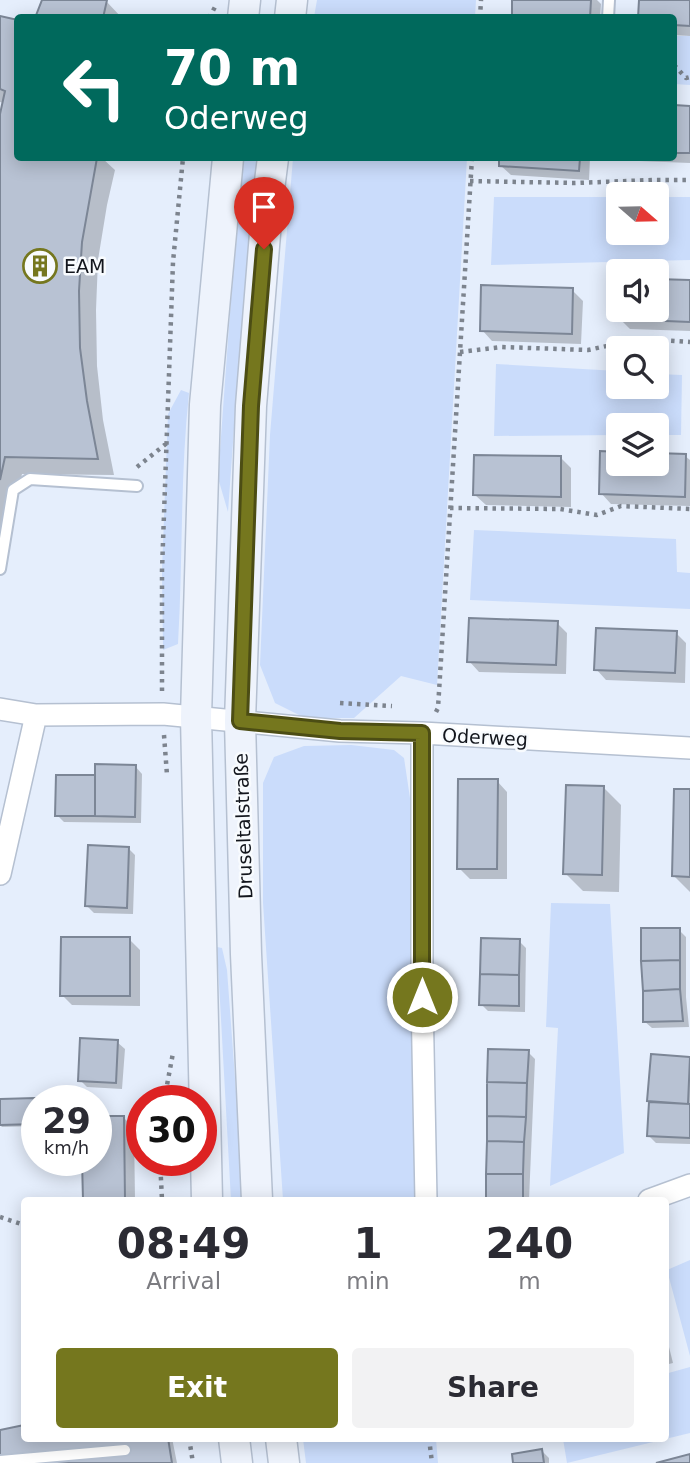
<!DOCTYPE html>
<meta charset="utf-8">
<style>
body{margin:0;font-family:"DejaVu Sans",sans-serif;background:#f2f2f3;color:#2b2b33;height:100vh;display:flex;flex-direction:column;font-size:26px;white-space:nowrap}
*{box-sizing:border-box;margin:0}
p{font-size:23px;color:#7c7c81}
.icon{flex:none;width:38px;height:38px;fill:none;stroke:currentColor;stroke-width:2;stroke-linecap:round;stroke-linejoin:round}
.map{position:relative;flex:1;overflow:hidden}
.side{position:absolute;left:21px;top:1197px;width:648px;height:245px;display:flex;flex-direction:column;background:#fff;border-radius:7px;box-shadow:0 4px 18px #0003}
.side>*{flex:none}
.top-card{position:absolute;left:14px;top:14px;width:663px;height:147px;border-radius:7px;box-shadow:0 4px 18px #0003;background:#00695c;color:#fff;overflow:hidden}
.needle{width:46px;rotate:110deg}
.tools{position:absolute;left:606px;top:182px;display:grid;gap:14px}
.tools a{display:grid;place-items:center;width:63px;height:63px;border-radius:7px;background:#fff;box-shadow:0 4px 18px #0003;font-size:35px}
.speed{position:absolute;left:21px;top:1085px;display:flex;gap:14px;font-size:35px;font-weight:700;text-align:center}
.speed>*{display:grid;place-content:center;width:91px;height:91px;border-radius:50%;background:#fff;box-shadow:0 4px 18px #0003;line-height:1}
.speed small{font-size:18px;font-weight:400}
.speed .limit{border:10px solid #d22;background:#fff;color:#111}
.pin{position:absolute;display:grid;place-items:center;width:60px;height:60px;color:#fff;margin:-72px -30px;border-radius:50% 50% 50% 0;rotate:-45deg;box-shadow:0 0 7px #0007}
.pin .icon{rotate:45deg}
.me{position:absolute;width:77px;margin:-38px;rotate:0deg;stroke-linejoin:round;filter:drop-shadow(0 0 5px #0008)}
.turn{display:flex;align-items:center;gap:24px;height:147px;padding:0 35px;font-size:32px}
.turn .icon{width:91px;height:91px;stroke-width:2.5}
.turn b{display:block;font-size:49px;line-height:60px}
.eta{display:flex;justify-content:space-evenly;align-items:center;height:119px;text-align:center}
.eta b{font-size:42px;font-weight:600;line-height:49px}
.button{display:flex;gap:14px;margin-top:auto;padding:14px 35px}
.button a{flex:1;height:80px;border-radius:7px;background:#75771e;color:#fff;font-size:28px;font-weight:600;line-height:80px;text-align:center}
.button a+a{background:#f2f2f3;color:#2b2b33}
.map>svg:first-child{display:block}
.green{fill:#cadcfb}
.shadow{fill:#0003}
.building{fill:#b8c2d3;stroke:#7c8696;stroke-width:2}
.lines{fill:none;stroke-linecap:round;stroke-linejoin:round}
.service-casing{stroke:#b5c0d1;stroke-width:14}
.minor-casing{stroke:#b5c0d1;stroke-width:24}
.secondary-casing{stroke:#b5c0d1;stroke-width:33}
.path{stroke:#7d848e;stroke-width:4.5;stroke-dasharray:3.5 5;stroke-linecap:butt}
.service{stroke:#fff;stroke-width:10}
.minor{stroke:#fff;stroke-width:21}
.secondary{stroke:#eef3fc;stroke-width:30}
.route-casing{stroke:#4c4d14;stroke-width:18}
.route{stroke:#75771e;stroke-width:12}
.labels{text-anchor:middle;stroke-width:5;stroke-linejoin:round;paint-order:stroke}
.poi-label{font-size:19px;fill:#13161d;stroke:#f8fbfe;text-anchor:start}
.street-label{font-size:19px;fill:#13161d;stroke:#f8fbfe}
</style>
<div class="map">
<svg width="690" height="1463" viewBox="0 0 690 1463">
<rect width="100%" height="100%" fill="#e5eefc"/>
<path class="green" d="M317,0H476L475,17H314Z
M674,36H690V85L674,84Z
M244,158H257L239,359L228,512L218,478L231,299Z
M293,158H467L437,685L401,676L354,718H305L275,703L260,665L270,435Z
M494,197H618V233H656V197H690V260L491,265Z
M496,364L618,371V387H656V374L682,375L681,435H656V425H618V435L494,436Z
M181,390L189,393C180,476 183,560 178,644L163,650L162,570L168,414Z
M474,530L676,539L677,572L690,573V609L470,600Z
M351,745L394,750L404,758L410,798L415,1200H283L263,903V783L274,757L304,746Z
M551,903L610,904L624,1153L550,1186L558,1028L546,1027Z
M217,947L222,948L227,970L244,1200H231Z
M690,1260V1356L667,1270Z
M690,1367V1433L567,1463L563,1439L665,1438V1374Z
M303,1439H436L438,1463H306Z"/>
<path class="shadow" d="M44,0L106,1L122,18H37Z
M514,0H597L601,4L600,18H513Z
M641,0H690V36L674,35V18Z
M0,18L18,158H102L115,170L107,205L98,260L96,310L97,366L103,420L114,475L22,474L0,571V121L4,103L0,102Z
M674,106L690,107V163L639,161L636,158H674Z
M501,158H590L589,180L511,175L500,165Z
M690,281V331L630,329L619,318L620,310H656Z
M572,290L583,301L581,344L492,341L482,330Z
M685,456L690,460V506L611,504L601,493L618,464H656Z
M561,458L571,468V507L486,505L475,495Z
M557,623L567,633L566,674L479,672L469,661Z
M676,633L686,643L685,683L606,680L596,669Z
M135,766L142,774L141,823L64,822L57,815L97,777Z
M497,781L507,792V879H470L459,868Z
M604,788L621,805L619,892L583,891L565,873Z
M690,791V892L674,876Z
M128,848L135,855L133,914L94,913L87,906Z
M679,930L686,937V997L689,1027L652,1028L644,1021Z
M129,939L140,950V1006L72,1005L62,995Z
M519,941L526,948L525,1012L488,1011L481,1004Z
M117,1042L125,1049L122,1089L87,1087L80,1080Z
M490,1051L528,1052L535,1059L529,1200H487Z
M652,1056L690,1059V1144L656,1143L649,1136L651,1102L649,1100Z
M0,1100H35L37,1102V1126L2,1127L0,1125Z
M123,1117L134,1128L135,1200H84V1160H96Z
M665,1331L673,1363L665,1365Z
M24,1427V1438H172L177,1463H0V1431Z
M542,1451L549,1458V1463H515Z"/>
<path class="building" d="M42,0H107L103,18H35Z
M512,0H591L590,18H512Z
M639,0H690V26L674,25V18H638Z
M0,16L18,20V158H97L82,242L79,291L80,348L87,401L98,459L5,457L0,480V114L5,91L0,89Z
M674,105L690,106V153H674Z
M499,158H580L579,171L499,166Z
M656,279L690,280V322L617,319L618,310H656Z
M481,285L573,288L572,334L480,331Z
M600,451L618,452V464H656V453L686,454L685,497L599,494Z
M474,455L561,456V497L473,495Z
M469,618L558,621L556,665L467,662Z
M596,628L677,631L675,673L594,670Z
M95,764L136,765L135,817L95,816Z
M56,775H95V816H55Z
M458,779H498L497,869H457Z
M566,785L604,786L602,875L563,874Z
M674,789H690V877L672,876Z
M88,845L129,847L127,908L85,906Z
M641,928H680V960L641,961Z
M61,937H130V996H60Z
M481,938L520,939L519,975L480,974Z
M680,960V989L643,991L641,961Z
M480,974L519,975V1006L479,1005Z
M680,989L683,1021L643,1022V991Z
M80,1038L118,1040L116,1083L78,1081Z
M488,1049L529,1050L527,1083L487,1082Z
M651,1054L690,1057L688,1104L647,1101Z
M487,1082L527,1083L526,1117L487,1116Z
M35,1098L36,1124L0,1125V1099Z
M649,1102L690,1104V1138L647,1136Z
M96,1116H124L125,1200H83L82,1160H96Z
M487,1116L526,1117L524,1142L487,1141Z
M487,1141L524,1142L523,1174H486Z
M486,1174H523V1200H486Z
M24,1425V1438H168L172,1463H0V1430Z
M542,1449L544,1463H513L512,1454Z
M690,1454V1463H656Z"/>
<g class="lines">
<g class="service-casing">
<path id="service" d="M608,18L609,0
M0,569L13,490L30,479L137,486
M0,1461L125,1450"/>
</g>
<g class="minor-casing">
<path id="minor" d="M0,709L36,715L163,714L340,731L422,733L690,748
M422,733V997L426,1200
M0,874L36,715
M649,1200L690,1185"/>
</g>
<g class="secondary-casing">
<path id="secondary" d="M243,18L245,0
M290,18L292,0
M207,1200L196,717L205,405L228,158
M257,1200L246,954L240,721L251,406L268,197L273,158
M234,1438L237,1463
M281,1438L284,1463"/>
</g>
<path class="path" d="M209,18L215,7
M480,18L481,0
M674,65L686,78L690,77
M470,181L575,183L653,180H690
M460,352L502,347L588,350L616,344L647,339L690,342
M137,467L167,443
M450,508L560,509L597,515L621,506L690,509
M162,691V570L173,262L183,158
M340,703L392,706
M436,712L438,708L472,158
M164,735L167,775
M164,1101L173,1053
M160,1160L162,1200
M0,1217L24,1225
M189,1438L193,1463
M429,1438L432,1463"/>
<use href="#service" class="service"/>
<use href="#minor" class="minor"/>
<use href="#secondary" class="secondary"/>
</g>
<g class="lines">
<g class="route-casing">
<path id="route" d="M264,249L251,406L240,721L340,731L422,733V997"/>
</g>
<use href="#route" class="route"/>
</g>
<defs>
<g id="building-ring" transform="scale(1.75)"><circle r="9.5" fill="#f8fbfe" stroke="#75771e" stroke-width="1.5"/><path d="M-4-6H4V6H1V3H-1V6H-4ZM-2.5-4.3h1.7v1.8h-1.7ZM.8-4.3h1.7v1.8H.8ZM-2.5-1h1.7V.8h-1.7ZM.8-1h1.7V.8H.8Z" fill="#75771e"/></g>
</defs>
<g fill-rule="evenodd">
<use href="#building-ring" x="40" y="266"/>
</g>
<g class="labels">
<g class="poi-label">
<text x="64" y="273">EAM</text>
</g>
<g class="street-label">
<text transform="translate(485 737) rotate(3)" y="7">Oderweg</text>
<text transform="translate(243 826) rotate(-92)" y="7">Druseltalstraße</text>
</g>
</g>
</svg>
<div class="tools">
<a><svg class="needle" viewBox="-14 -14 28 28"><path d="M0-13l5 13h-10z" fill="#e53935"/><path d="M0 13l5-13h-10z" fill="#7c7c81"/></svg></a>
<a><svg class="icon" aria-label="sound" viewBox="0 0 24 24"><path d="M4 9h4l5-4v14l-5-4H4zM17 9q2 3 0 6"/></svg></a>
<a><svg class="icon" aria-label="search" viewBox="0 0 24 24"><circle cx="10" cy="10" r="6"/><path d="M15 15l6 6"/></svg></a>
<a><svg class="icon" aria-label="layers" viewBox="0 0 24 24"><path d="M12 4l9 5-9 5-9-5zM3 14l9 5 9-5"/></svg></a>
</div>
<div class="speed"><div>29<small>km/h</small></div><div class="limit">30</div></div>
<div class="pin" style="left:264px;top:249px;background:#d93025"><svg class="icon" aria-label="arrive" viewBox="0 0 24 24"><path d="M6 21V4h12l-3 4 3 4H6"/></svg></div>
<svg class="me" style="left:422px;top:997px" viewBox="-20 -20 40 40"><circle r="17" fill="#75771e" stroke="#fff" stroke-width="3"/><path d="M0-11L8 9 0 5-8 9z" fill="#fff"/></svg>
<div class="top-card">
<div class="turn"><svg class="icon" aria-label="left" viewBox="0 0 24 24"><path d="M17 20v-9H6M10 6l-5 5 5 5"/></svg><div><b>70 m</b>Oderweg</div></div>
</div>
<section class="side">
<div class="eta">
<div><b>08:49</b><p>Arrival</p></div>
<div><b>1</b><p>min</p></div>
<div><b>240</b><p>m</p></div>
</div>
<div class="button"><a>Exit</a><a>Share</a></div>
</section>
</div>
